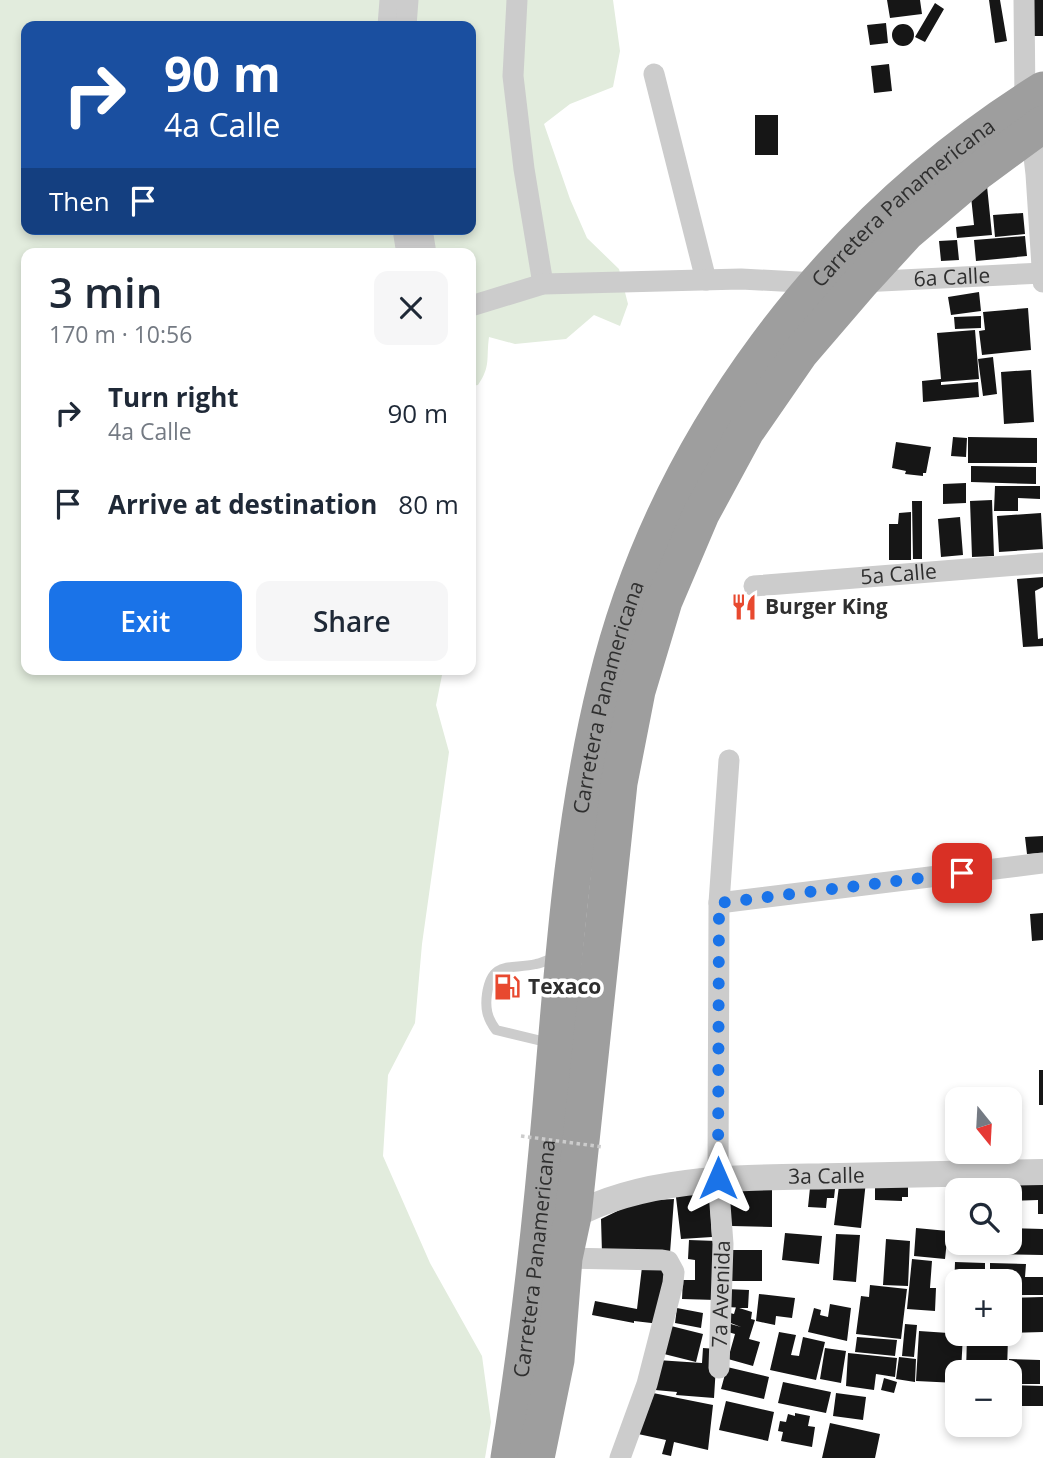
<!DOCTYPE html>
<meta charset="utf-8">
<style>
body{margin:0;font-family:"Open Sans",sans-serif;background:#f6f6f7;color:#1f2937;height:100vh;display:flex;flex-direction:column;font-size:26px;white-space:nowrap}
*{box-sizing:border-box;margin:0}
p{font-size:23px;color:#747a83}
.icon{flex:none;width:38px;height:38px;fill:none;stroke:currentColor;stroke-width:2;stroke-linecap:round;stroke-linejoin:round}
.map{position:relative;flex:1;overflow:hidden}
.drawer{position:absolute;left:21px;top:248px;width:455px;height:427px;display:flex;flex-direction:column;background:#fff;border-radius:14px;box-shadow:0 4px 10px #0003}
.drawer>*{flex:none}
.hud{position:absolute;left:21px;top:21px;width:455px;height:214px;border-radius:14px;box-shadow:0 4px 10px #0003;background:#1a4fa0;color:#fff;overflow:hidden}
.needle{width:46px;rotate:162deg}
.tools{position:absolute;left:945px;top:1087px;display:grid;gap:14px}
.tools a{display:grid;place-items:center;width:77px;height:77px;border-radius:14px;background:#fff;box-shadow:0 4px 10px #0003;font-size:35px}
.pin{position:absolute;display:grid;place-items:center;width:60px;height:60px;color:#fff;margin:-30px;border-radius:14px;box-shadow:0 4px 10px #0006}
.me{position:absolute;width:77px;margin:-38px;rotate:0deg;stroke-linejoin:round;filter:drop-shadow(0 0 5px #0008)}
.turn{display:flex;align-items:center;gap:24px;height:147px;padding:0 28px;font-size:32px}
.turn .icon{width:91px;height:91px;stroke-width:2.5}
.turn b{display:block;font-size:49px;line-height:60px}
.then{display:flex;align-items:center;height:66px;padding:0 28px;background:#0003;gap:14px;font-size:26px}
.round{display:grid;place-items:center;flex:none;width:74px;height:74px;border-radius:14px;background:#f6f6f7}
.headline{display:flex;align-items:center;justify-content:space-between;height:119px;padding:0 28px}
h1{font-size:42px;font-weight:600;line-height:52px}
.action{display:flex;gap:14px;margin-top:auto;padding:14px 28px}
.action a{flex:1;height:80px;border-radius:14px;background:#1a73e8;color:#fff;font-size:28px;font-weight:600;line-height:80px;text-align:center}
.action a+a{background:#f6f6f7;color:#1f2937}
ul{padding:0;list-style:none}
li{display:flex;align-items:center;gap:21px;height:91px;padding:0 28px}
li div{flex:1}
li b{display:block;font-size:26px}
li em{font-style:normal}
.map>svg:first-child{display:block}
.green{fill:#e2ecdd;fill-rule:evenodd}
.building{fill:#161616}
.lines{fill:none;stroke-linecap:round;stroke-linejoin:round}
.service{stroke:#ccc;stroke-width:10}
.minor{stroke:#ccc;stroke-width:21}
.tertiary{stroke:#ccc;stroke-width:26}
.trunk{stroke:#9e9e9e;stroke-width:37}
.path-bridge{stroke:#ccc;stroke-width:3.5;stroke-dasharray:3.5 3.5;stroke-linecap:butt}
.route{stroke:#1a73e8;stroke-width:12;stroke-dasharray:0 21.6}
.labels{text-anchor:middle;stroke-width:7;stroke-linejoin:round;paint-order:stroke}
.street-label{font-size:21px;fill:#2f2f2f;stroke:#fff}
.poi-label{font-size:21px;font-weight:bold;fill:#2f2f2f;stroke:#fff;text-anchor:start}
</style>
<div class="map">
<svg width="1043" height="1458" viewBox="0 0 1043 1458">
<rect width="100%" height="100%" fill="#fff"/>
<path class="green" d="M0,0H613L620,51L613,87L570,104L544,124L570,199L587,238L619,269L628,304L620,326L594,315L566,339L515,344L489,337C486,359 491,366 478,385L471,386V254H26V670H443L436,705L449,752L422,944L415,1023L388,1075L383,1156L430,1263L482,1356L491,1422L485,1458H0ZM26,26H471V229H26Z"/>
<path class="building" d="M887,0H920L922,14L890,18Z
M989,0H1000L1007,41L995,43Z
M1033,0H1043V36H1034Z
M935,3L944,9L925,42L915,37Z
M886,23L888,43L870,45L867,25Z
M892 35a11 11 0 1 1 22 0a11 11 0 1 1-22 0Z
M889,64L892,91L874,93L871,66Z
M755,115H778V155H755Z
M987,186L992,235L957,238L956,227L974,225L970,187Z
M1023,213L1025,234L995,237L993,215Z
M1025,236L1027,256L976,261L974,240Z
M957,240L959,260L941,261L939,241Z
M979,292L981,311L951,315L948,297Z
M1028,308L1031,350L982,355L979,331L985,330L983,312Z
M981,316V328L955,329L954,317Z
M975,330L979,379L941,382V385L978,382L979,397L923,402L922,381L941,379L937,333Z
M993,357L997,394L983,396L978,359Z
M1031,370L1034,422L1004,424L1001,372Z
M953,437L967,438L966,457L951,456Z
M968,437L1037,438V463H968Z
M896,442L931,447L926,473H923V476L905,474L906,471L892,468Z
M971,466L1036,467V484L971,482Z
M966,483V503L943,504V484Z
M995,486H1040V499L1018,498V511H994Z
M992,500L994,556L972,557L970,501Z
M912,501H922V559H913Z
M911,512V560H889V524H898L899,513Z
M1041,513L1043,549L999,552L997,516Z
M960,517L963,555L941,557L938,519Z
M1043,577V587L1035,591L1038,639L1043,638V646L1023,647L1017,579Z
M1043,836V853L1027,854L1025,837Z
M1043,913V940L1032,941L1030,914Z
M1039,1070H1043V1105H1039Z
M1011,1174H1043V1214H1038V1200L1011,1201Z
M811,1178L836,1180L834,1198H827L826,1208L808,1207Z
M840,1178L866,1181L861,1228L834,1225Z
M724,1181H772V1227L732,1226L731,1250H762V1281H726Z
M875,1181H908V1197H902V1201L875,1200Z
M709,1186L712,1237L681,1239L675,1189Z
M674,1199L670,1253H602L601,1219L638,1201Z
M916,1228L948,1231L945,1259L914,1256Z
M1010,1228L1043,1229V1255L988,1254V1242H1010Z
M785,1233L822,1236L819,1264L782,1260Z
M836,1234L860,1235L856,1282L833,1280Z
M886,1239L910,1241L908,1286L883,1285Z
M689,1240L717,1241L716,1300L682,1299L683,1280H695V1260L688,1259Z
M912,1259L932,1261L930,1288H936L935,1311L907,1309Z
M955,1262L985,1263V1270H970V1274L984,1275V1281H957V1290H954Z
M990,1263L1026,1264L1025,1277H1043V1295H1010V1281H990Z
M642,1267L667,1270L660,1324L634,1321V1323L592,1315L595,1301L637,1309Z
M870,1285L907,1289L901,1339L856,1334L861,1296L869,1297Z
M726,1289L749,1290L748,1308L726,1307Z
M759,1294L795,1298L792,1318L776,1316L775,1325L756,1321Z
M952,1294H957V1325L954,1326Z
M1043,1297V1332L1010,1333V1298Z
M830,1304L851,1308L847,1341L808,1332L814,1308L821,1310L820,1315L828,1317Z
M736,1307L752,1312L751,1319L755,1320L749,1339L760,1342L753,1366L728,1359L735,1334L721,1330L724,1322L741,1327L723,1320L726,1312L734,1314Z
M677,1308L703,1313L701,1328L675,1323Z
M905,1324L917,1325L914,1357L902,1356Z
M667,1325L703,1334L696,1362L660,1353Z
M919,1331L963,1334L961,1372H957V1383L916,1381Z
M779,1332L796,1335L791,1355L799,1356L803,1337L825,1342L816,1380L770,1370Z
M967,1336L1008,1337L1007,1372H966Z
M857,1337L897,1340L895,1356L855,1352Z
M703,1348L717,1349L714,1398L676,1395L677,1392L655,1390L657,1360L702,1363Z
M825,1348L846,1351L841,1383L820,1379Z
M848,1353L897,1358L895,1377L876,1374L874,1390L846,1386Z
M899,1357L916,1359L915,1382L896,1379Z
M1009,1359L1040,1360V1384H1010Z
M727,1367L769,1377L764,1399L721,1389Z
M884,1378L897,1382L894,1393L881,1390Z
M783,1382L831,1392L826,1413L778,1403Z
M1012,1385L1043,1386V1406H1011Z
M648,1392L713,1405L708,1450L674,1442L671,1456L662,1454L666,1440L638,1434Z
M836,1393L866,1397L863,1420L833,1416Z
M726,1401L774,1412L768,1441L719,1430Z
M795,1413L810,1416L808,1426L815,1427L812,1447L781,1441L783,1432L778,1431L780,1421L786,1422L788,1414L795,1416Z
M830,1423L880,1434L875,1458H822Z"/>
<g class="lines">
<path class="service" d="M550,1043L496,1030C487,1018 485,1008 487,994C492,960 510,970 536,964C543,963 550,959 557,956"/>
<g class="minor">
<path d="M517,0L513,76L524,169L543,284"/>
<path d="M1024,0L1025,102"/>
<path d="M388,26L390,0"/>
<path d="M406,26L408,0"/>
<path d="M654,74L706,280"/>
<path d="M1031,131L1036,174L1043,282"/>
<path d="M403,229L407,254"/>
<path d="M422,229L426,254"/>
<path id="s1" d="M861,282L1043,273"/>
<path d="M471,306L543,284L741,279L817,283"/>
<path id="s2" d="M754,586L1043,563"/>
<path d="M719,903L1043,863"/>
<path d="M564,1258L662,1260L668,1261L674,1272L673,1283L647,1384L620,1458"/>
<path id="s3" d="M719,1368L723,1244L718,1178L719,903L729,760"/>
</g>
<path class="tertiary" id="s4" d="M573,1216C650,1174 754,1178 840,1176C908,1175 975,1173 1043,1172"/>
<g class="trunk">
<path id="s5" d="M509,1458C528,1341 541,1224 551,1106C563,965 572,823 606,685C665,440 830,223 1043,90"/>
<path d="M536,1458L556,1360L564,1258L573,1216L619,783L637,691L664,601L701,514L746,431L800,353L861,282L906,233L979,171L1043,124"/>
</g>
<path class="path-bridge" d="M521,1136L603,1147"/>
</g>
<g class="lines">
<path class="route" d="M718,1178L719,903L962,873"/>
</g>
<defs>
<g id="restaurant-bare" transform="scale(2.1)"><path d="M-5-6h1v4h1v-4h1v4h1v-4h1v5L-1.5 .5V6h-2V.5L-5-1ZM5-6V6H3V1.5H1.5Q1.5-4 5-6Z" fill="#e8492f" stroke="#fff" stroke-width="2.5" paint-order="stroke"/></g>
<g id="fuel-bare" transform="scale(2.1)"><path d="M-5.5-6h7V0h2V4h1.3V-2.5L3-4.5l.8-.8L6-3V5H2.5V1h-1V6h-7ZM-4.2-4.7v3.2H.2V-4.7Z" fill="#e8492f" stroke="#fff" stroke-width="2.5" paint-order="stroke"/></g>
</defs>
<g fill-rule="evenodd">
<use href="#restaurant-bare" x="744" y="607"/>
<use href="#fuel-bare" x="507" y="987"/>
</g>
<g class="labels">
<g class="street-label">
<text dy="7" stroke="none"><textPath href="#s5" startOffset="1356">Carretera Panamericana</textPath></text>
<text dy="7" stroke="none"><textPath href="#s1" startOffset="91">6a Calle</textPath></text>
<text dy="7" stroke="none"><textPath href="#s2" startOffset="145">5a Calle</textPath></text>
<text dy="7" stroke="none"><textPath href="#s5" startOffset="768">Carretera Panamericana</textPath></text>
<text dy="7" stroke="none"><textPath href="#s4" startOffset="259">3a Calle</textPath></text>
<text dy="7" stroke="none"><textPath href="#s5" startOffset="201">Carretera Panamericana</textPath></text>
<text dy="7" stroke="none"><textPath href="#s3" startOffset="74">7a Avenida</textPath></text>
</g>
<g class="poi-label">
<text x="765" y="614">Burger King</text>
<text x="528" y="994">Texaco</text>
</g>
</g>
</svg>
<div class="tools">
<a><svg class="needle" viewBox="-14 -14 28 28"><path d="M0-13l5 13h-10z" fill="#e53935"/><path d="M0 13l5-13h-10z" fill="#747a83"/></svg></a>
<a><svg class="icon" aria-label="search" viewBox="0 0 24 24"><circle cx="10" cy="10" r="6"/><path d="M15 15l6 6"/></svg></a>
<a>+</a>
<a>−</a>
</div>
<div class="pin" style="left:962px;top:873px;background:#d93025"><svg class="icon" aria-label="arrive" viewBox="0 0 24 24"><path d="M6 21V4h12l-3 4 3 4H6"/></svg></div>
<svg class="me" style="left:718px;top:1178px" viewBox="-20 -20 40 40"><path d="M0-17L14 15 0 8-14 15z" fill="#1a73e8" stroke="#fff" stroke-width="4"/></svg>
<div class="hud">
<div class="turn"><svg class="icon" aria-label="right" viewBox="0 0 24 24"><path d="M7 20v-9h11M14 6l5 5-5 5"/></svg><div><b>90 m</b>4a Calle</div></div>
<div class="then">Then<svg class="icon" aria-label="arrive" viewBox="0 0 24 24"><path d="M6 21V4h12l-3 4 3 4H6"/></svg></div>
</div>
<section class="drawer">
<div class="headline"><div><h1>3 min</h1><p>170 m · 10:56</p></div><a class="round"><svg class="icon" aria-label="close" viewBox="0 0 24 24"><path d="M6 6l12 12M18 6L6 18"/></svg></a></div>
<ul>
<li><svg class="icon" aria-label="right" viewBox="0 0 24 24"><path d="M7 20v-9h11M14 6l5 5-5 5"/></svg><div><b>Turn right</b><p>4a Calle</p></div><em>90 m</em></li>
<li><svg class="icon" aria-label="arrive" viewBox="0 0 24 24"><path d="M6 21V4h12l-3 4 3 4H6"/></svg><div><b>Arrive at destination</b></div><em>80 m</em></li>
</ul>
<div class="action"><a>Exit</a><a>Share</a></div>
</section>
</div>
